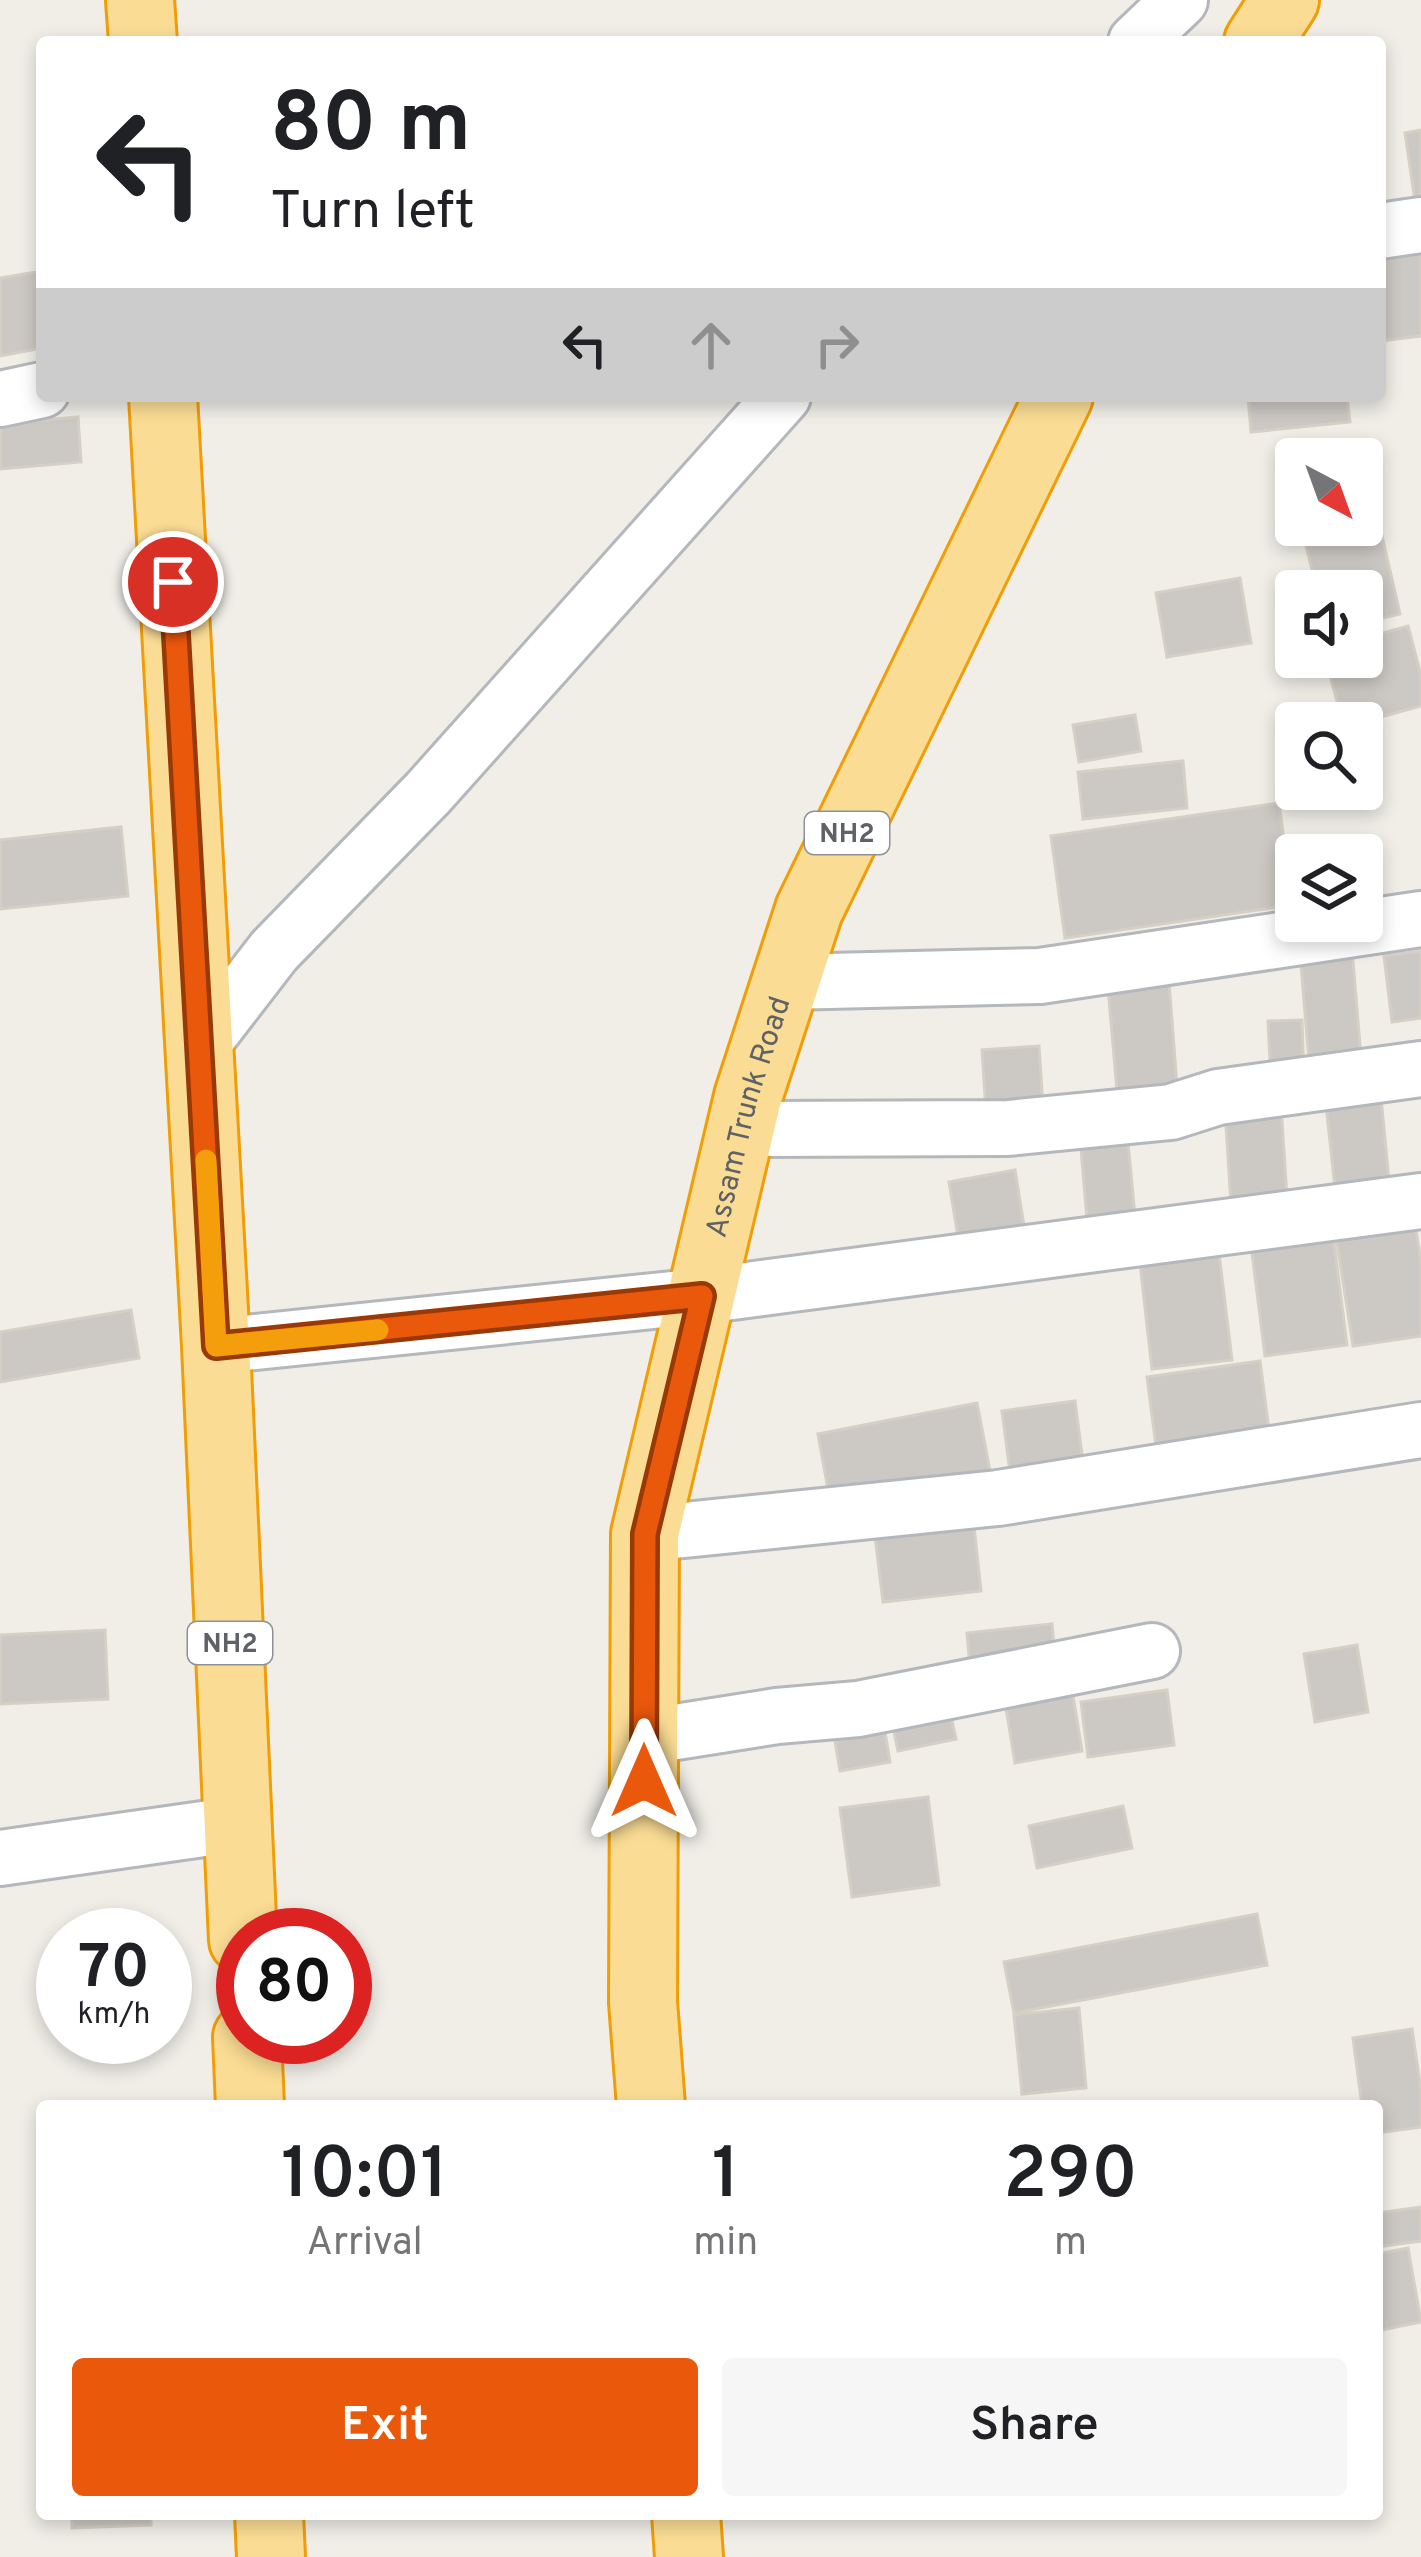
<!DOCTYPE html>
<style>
body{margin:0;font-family:Overpass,sans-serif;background:#f6f6f6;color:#202124;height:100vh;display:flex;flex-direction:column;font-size:45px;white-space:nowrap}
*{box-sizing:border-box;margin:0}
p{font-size:39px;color:#757577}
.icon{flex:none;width:66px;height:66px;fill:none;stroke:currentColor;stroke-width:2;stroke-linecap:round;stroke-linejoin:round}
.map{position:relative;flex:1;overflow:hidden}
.panel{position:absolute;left:36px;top:2100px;width:1347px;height:420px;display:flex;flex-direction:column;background:#fff;border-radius:12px;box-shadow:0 6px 18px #0003}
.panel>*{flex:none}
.banner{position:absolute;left:36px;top:36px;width:1350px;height:366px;border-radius:12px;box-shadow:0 6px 18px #0003;background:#fff;color:#202124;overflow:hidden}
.needle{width:78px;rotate:139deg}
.tools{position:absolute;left:1275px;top:438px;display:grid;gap:24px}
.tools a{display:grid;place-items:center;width:108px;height:108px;border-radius:12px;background:#fff;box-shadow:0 6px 18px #0003;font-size:60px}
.speed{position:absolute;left:36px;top:1908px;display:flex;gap:24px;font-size:60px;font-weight:700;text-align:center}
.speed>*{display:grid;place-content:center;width:156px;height:156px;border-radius:50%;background:#fff;box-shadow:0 6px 18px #0003;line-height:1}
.speed small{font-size:30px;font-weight:400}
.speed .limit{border:18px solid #d22;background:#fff;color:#111}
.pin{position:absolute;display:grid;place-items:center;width:102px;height:102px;color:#fff;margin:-51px;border:6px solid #fff;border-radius:50%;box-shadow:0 3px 12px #0007}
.me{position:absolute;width:132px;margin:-66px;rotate:0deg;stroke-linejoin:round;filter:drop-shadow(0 0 9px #0008)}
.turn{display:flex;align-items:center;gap:42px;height:252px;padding:0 36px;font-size:54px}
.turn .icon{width:156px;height:156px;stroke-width:2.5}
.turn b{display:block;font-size:84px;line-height:102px}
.lanes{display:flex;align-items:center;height:114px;padding:0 36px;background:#0003;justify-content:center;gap:60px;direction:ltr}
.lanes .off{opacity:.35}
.eta{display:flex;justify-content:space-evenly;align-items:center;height:204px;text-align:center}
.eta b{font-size:72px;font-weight:600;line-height:84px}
.button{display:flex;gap:24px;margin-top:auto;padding:24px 36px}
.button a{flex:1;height:138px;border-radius:12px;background:#ea580c;color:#fff;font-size:48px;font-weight:600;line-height:138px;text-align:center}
.button a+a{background:#f6f6f6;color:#202124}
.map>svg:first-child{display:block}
.building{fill:#ccc8c4;stroke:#d5cfc5;stroke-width:3}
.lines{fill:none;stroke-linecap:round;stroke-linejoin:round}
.minor-casing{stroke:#b4b7bb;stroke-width:60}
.highway-casing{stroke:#f19d06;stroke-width:72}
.minor{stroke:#fff;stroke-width:54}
.highway{stroke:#fadc94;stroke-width:66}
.route-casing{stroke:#983908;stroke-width:30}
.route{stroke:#ea580c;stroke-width:21}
.slow{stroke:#f59e0b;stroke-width:21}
.labels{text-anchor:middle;stroke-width:12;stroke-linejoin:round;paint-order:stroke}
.shield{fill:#fff;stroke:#8e9195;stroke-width:3}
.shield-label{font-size:27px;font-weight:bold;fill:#5e6267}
.street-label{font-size:30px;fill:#5e6267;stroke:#fff}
</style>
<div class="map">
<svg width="1421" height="2557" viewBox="0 0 1421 2557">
<rect width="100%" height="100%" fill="#f0eee7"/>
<path class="building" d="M1421,130V207L1416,208L1405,133Z
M1421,230V336L1380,341V236Z
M42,271V348L0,356V278Z
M1248,396H1347L1350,422L1251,432Z
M78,417L81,462L0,469V424Z
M1379,523L1400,614L1362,623V591H1317L1305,541Z
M1240,578L1251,643L1167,657L1156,593Z
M1408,626L1421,675V706L1359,723H1343L1325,657H1362V639Z
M1135,715L1141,751L1079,762L1073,725Z
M1183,761L1187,808L1083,819L1078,772Z
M1279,803L1293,905L1065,938L1051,836Z
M121,827L128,896L0,909V840Z
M1352,949L1362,1070L1310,1074L1300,952Z
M1421,951V1018L1392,1022L1384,956Z
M1169,982L1177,1086L1117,1091L1108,987Z
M1302,1020L1304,1080L1271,1081L1268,1021Z
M1039,1046L1043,1107L986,1111L982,1050Z
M1381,1098L1390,1191L1336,1197L1326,1105Z
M1281,1106L1287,1198L1231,1203L1225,1110Z
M1127,1132L1136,1227L1088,1231L1080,1137Z
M1015,1170L1026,1238L960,1249L949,1182Z
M1415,1224L1421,1262V1336L1353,1346L1336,1236Z
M1332,1227L1347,1345L1265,1356L1250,1237Z
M1218,1245L1232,1360L1152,1369L1139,1255Z
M131,1310L139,1358L0,1382V1332Z
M1260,1361L1269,1430L1156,1446L1147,1377Z
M1075,1401L1084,1470L1011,1480L1002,1411Z
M977,1403L991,1476L831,1506L818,1434Z
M973,1517L981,1591L883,1602L874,1528Z
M1052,1624L1055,1658L970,1667L967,1633Z
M105,1630L108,1699L0,1704V1635Z
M1357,1645L1368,1712L1315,1722L1304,1654Z
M1072,1690L1082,1751L1015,1763L1005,1702Z
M1167,1690L1174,1745L1088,1757L1081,1702Z
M950,1711L956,1739L898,1751L892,1723Z
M885,1732L890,1762L840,1771L835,1741Z
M928,1797L939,1885L852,1897L840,1808Z
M1123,1806L1132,1848L1037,1868L1029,1826Z
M1257,1914L1267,1965L1014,2013L1004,1962Z
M1079,2008L1086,2088L1022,2094L1014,2015Z
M1412,2029L1421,2090V2127L1377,2133V2106H1362L1353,2038Z
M1421,2207V2241L1377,2247V2213Z
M1408,2248L1421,2322L1377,2331V2254Z
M72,2514H151V2525L72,2528Z"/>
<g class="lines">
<g class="minor-casing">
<path id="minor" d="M1136,42L1180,0
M1380,231L1421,225
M0,399L42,390
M786,982L1040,976L1421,919
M200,1047L274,951L428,793L783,396
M741,1129L1008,1128L1171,1112L1218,1097L1421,1069
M216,1346L702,1296L1421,1201
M645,1534L998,1498L1421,1430
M644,1737L777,1716L858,1709L1152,1651
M0,1858L238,1824"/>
</g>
<g class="highway-casing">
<g id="highway">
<path d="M140,0L143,42"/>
<path d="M1258,42L1285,0"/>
<path d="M163,396L216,1346L243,1940"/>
<path d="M247,2037L250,2106"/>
<path id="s1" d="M651,2106L643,2002L645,1534L748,1097L809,910L1059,396"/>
<path d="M269,2514L271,2557"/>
<path d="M686,2514L689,2557"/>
</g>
</g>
<use href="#minor" class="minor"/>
<use href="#highway" class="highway"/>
</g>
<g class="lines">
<g class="route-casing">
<path id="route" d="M173,582L216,1346L702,1296L645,1534L644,1781"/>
</g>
<use href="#route" class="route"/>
<path class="slow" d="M206,1160L216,1346L378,1330"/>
</g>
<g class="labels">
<g class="shield">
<rect x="805" y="812" width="84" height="42" rx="9"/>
<rect x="188" y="1622" width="84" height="42" rx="9"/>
</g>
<g class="shield-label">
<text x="847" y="842">NH2</text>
<text x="230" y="1652">NH2</text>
</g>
<g class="street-label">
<text dy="10" stroke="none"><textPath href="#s1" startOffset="1002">Assam Trunk Road</textPath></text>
</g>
</g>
</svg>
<div class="tools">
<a><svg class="needle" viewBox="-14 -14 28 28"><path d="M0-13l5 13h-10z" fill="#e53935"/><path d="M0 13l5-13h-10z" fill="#757577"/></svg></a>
<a><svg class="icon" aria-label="sound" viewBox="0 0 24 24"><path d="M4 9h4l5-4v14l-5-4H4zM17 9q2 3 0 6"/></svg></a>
<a><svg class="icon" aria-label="search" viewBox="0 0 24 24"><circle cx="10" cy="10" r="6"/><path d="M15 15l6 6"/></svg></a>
<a><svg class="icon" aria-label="layers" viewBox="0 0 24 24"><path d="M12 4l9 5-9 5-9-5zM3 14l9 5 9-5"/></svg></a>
</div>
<div class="speed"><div>70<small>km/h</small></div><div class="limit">80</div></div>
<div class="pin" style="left:173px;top:582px;background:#d93025"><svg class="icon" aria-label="arrive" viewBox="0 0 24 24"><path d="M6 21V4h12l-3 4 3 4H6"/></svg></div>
<svg class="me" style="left:644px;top:1781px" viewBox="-20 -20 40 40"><path d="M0-17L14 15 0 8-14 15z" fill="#ea580c" stroke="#fff" stroke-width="4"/></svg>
<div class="banner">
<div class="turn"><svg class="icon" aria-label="left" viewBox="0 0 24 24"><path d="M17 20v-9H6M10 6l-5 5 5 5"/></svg><div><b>80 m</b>Turn left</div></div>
<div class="lanes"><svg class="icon" aria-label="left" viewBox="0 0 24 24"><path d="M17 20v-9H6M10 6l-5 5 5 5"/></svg><svg class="icon off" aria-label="ahead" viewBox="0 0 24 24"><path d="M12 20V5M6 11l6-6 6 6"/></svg><svg class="icon off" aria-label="right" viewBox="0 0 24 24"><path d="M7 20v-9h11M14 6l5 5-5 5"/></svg></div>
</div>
<section class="panel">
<div class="eta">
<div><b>10:01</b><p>Arrival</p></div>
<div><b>1</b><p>min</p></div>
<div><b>290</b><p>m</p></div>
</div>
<div class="button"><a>Exit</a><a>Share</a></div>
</section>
</div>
